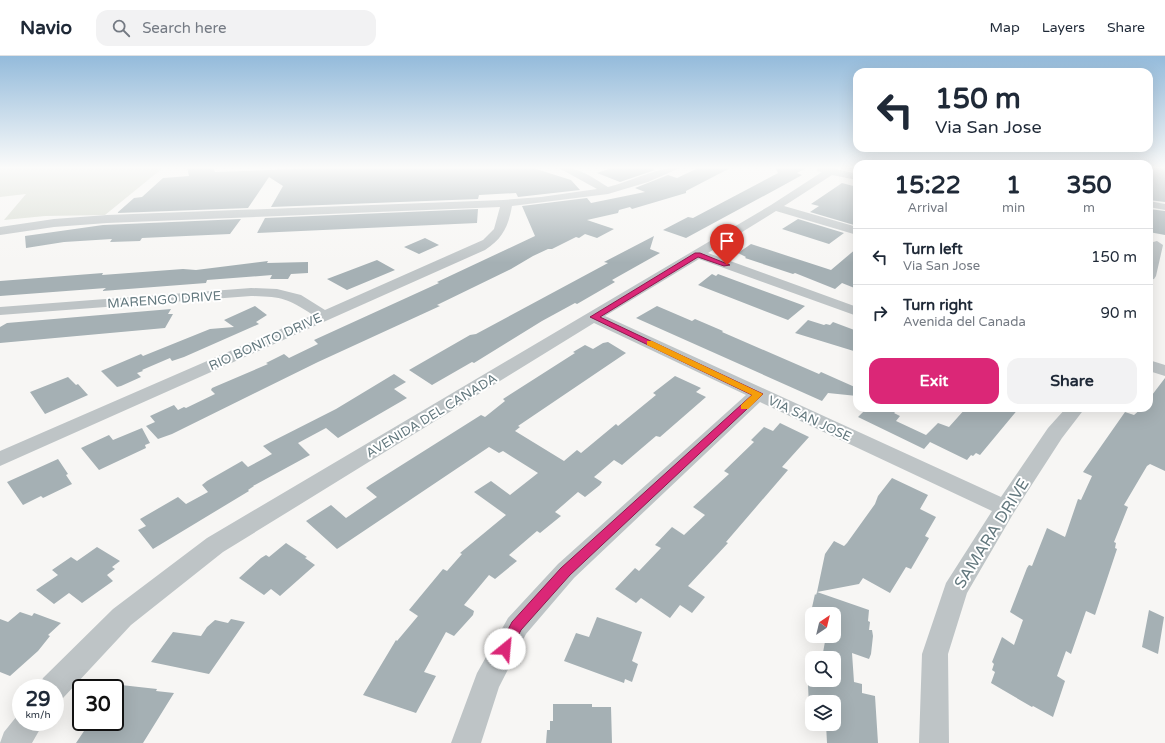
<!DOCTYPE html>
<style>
body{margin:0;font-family:"Varela Round",sans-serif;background:#f2f2f3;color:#1f2937;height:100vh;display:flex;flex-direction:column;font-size:15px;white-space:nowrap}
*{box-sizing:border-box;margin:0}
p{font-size:13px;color:#747a83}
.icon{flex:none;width:22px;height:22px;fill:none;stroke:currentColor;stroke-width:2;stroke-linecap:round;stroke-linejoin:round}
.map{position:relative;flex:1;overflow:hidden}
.drawer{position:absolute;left:853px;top:104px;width:300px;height:252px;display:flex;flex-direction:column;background:#fff;border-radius:12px;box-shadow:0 4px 16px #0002}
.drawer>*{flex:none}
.top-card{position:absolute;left:853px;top:12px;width:300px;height:84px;border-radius:12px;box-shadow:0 4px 16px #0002;background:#fff;color:#1f2937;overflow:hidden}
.needle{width:26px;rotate:35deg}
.fabs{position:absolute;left:805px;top:551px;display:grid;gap:8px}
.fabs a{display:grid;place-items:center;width:36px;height:36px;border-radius:8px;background:#fff;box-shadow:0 4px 16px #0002;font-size:20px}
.speed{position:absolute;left:12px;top:623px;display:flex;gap:8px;font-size:20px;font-weight:700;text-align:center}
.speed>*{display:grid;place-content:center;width:52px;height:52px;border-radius:50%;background:#fff;box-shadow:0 4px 16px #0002;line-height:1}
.speed small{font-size:10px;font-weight:400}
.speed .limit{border:2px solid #111;border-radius:6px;background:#fff;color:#111}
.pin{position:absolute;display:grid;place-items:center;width:34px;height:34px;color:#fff;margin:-41px -17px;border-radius:50% 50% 50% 0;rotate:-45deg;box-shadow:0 0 4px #0007}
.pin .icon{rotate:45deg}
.me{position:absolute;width:44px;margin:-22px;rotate:28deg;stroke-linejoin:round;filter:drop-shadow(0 0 3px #0008)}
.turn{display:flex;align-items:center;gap:14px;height:84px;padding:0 16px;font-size:18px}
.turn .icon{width:52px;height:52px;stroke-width:2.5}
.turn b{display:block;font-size:28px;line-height:34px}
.eta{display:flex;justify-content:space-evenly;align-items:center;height:68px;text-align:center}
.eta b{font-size:24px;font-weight:700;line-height:28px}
.button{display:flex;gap:8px;margin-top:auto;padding:8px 16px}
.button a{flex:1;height:46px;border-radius:12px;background:#db2777;color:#fff;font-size:16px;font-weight:700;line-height:46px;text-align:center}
.button a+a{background:#f2f2f3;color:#1f2937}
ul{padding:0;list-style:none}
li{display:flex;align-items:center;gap:12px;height:56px;padding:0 16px;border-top:1px solid #e0e1e3}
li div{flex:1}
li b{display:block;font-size:15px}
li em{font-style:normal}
header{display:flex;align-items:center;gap:24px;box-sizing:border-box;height:56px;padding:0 20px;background:#fff;border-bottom:1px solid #e0e1e3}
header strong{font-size:19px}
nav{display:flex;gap:22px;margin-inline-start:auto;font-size:14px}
.search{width:280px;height:36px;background:#f2f2f3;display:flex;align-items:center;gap:10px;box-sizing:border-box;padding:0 14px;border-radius:12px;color:#747a83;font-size:15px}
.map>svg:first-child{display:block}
.green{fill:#d8dcd3}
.building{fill:#a5b0b4}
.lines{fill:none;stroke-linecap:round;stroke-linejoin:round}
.minor{fill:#bec4c6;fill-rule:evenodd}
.route{fill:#db2777;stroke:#8e194d}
.slow{fill:#f59e0b}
.labels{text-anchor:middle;stroke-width:4;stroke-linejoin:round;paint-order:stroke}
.street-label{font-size:13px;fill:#63787e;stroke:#fff}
.near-street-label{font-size:16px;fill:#63787e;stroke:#fff}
</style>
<header>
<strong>Navio</strong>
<div class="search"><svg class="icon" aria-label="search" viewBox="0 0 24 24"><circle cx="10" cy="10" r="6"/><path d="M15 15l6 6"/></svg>Search here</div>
<nav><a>Map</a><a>Layers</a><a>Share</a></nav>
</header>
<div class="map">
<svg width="1165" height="687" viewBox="0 0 1165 687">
<rect width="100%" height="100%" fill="#f7f6f4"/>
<path class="green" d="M0,111H164L105,159L45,160L4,164L26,138L0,141Z"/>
<path class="building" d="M187,111H213L215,116L346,111H530L571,124L580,134L518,141L516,137L479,139L478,143L271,151L283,130L269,121L248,152L117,157L134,142L142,141L163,122L189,120Z
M614,111H647L655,114L620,126L597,117Z
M700,111H732L686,135V137L632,153L630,151L619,154L618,157L587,164L614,173L597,182L585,178L579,182L576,181L552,193H548L533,200L511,213L437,249L440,250L318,306L172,378L158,383L146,370L155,366L150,360L174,349L178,354L184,351L186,352L215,338L211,334L212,332L268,308L266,307L284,298L289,302L318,288L314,284L439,227L437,226L535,180L522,150L587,142L591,147L645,136L635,132L668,119L677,122Z
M775,111H808L797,117L802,119L784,129L686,182L663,174L688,161L693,162L778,117Z
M1154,111H1165V146L1149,144V113L1153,114Z
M842,127L857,131V166L854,169L810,156L819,150L811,148Z
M478,153L477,167L257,177L265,162Z
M1149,153L1165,155V179L1149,176Z
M241,163L230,178L142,182L140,185L110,186L112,183L64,186L26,192L25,180L103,169Z
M798,163L844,177L829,188L782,173Z
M654,180L650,193L660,197L612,224L615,226L577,248L575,247L542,265L474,307L472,306L432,329L409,314L470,279L476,278L608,207L604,206Z
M425,182L439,189L419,198L404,191Z
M751,188L831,214L857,192V233L842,227L835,233L795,217L793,218L745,202L746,201L738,197Z
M377,204L395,214L347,234L327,223Z
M268,205L267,207L308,206V217L291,218L288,223H270L272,219L207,224L206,227L102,235L106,232L0,240V225L103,217L102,219L183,213L196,214Z
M712,218L716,220L718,218L805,250L788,264L698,229Z
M255,250L267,259L256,266L259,268L184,301L172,305L170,302L142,314L143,315L137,317L141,321L121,330L117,331L101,315L141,298L143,300L210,273L234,271L224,264Z
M657,250L692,265L695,263L723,275L722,276L819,318L821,316L857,332V340L828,337L822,345L636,262Z
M171,253L168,258H173L165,272L0,287V271L7,267Z
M808,264L824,269L826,268L830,269L833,266L857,275V296L795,277Z
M608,286L626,297L518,370L520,371L515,375L564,405L577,394L581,397L616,368L618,370L656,339L653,337L675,320L701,332L696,336L706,341L660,381L656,380L622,409L614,404L594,421L602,426L600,429L585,441L578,436L555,456L561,460L540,477L537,475L509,499L517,505L495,523L489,519L464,549L474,555L473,559L454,580L446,576L424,616L436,620L416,657L363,639L396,584L397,585L418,560L409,554L443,513L447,515L462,498L460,497L506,459L474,436L491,425L510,439L538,417L503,395L499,397L489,391L337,493L306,465L331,449L346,462L377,441L366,432L370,429L481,359L485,361L505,345L503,343L575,297L573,296L585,289L593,293L603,287Z
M394,318L406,326L394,333L407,342L338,382L326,372L298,387L310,399L253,430H254L248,434L249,435L153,493L138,474L146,470L140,463L178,441L186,448L208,436L202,429L207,425L242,405L248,411L272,398L263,390L336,353Z
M68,321L76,329L78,328L88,339L45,358L30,336Z
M1165,322V415L1150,408L1147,410L1124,449L1128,451L1114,486L1116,487L1115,492L1117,493L1095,559L1086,555L1071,598L1066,595L1057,620L1065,625L1053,661L1033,650L1032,651L991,627L995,616L992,614L994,608L992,606L1002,581L1014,589L1023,564L1010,556L1027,512L1029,509L1032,510L1047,472L1065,481L1078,443L1081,444L1092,420L1083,416L1125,356L1134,359L1142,352H1149V343Z
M867,352H899L894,357L900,360L896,365L926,379L938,367L949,371L966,352H1019L980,399L976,397L973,400L971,399L967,404L930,386L924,393L858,361Z
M780,367L809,381L782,411L788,414L726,486L728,487L688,530L705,541L692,557L680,549L670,562L641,542L636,547L615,533L635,512L639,515L661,492L655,489L672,471L684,479L705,459L693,451L729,418L724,415L754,386L751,384L764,371L773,375Z
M142,372L150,387L145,389L146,392L99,414L81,392L109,379L113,384Z
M58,403L68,418L66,419L72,428L43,442L41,440L23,449L7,426Z
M892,422L928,439L920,453L936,461L925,480L929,482L911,513L906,511L890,537L863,522L859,528L817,536L825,498L834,485L844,490L847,487L875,448L878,440Z
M286,487L307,501L305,502L315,509L280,540L271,533L264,539L239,522L261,502L266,499L269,501Z
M97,491L120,505L112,511L115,513L107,519L113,525L82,547L69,537L54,548L36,534L58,519L52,514L71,501L77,505Z
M817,536L869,554L868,565L870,566L869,574H872L873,580L871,598L869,603L852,597L854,626L862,628V637L875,640L878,687H827L826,668H834V646H812V652H809L807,605L812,607V624H834V602H822L826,580H834V558H813L811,556L815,538L816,539Z
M1149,554L1164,561L1158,598L1142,591Z
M20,556L32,560L34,557L61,567L48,579L50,580L38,595L10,620L0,616V563L8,566Z
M597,561L642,576L632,605L638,608L632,626L625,623L624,627L564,605L576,577L589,581Z
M231,563L245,566L209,618L151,606L173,576L201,580L207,571L215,564L228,567Z
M121,629L157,633L156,635L174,637L143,687H76L90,666H115V638Z
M553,648H592V651H611L612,687H546L547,674H550V665H553Z"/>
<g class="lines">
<path class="minor" d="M557,111C579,111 590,120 608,131C632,125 658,111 682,111L648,126L608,138L512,150C508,171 503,182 485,194L0,410V395L313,259C287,242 282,241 251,240L0,259V251L251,232L277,233L301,239L325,254L483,184L494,173L500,151L107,167L54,171L0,179V171L54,163L107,159L503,144L541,141L597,133Z
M817,111L831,112L857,118V124L832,119L784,150L857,171V179L776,155L708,197L857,251V260L699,203L605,260L1001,441L1048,372L1066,352H1085L1062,382L1013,458L967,537L948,598L949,687H919L922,598L946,527L992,455L760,346L574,522L526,578L499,631L481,687H451L477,617L508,562L558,508L746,339L594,267L223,496L131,569L63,642L55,645V632H39L43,622L113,553L207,482L771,149L822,116L817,115Z
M1149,145L1165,148V154L1149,151Z
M1157,185L1163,189L1156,220L1154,223L1149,224V195L1153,186Z
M1149,304L1165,309V320L1149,315Z
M21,655V666H44L32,687H0L4,676Z"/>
</g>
<linearGradient id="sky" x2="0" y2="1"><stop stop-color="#94bbdb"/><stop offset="0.54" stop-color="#fbfbfa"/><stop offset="1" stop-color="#fbfbfa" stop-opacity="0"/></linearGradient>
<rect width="1165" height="207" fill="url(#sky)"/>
<path class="route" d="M695,197H700L730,209L724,210L698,201L600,261L763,338L570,519L521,574L509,597L505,599L500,597L498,593L512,566L561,512L752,339L590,261Z"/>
<path class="slow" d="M647,285H652L763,338L748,353H741V349L752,339L647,289Z"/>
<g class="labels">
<g class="street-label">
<text transform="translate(164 243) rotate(-4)" y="5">MARENGO DRIVE</text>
<text transform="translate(265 285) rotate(-24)" y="5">RIO BONITO DRIVE</text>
<text transform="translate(431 359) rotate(-31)" y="5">AVENIDA DEL CANADA</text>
<text transform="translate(810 362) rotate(25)" y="5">VIA SAN JOSE</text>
</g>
<g class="near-street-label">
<text transform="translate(991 477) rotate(-58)" y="6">SAMARA DRIVE</text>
</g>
</g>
</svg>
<div class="fabs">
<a><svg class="needle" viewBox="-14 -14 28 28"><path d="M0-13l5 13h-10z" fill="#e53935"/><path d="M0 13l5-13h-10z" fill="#747a83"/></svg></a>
<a><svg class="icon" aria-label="search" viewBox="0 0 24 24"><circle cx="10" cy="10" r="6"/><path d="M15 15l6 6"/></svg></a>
<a><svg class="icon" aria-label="layers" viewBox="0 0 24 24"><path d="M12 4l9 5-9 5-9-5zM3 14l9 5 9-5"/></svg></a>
</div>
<div class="speed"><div>29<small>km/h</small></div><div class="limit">30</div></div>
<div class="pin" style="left:727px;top:209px;background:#d93025"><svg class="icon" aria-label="arrive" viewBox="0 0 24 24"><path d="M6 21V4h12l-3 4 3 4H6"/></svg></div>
<svg class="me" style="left:505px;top:593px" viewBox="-20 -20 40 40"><circle r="19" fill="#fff"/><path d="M0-13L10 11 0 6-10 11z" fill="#db2777"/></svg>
<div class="top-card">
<div class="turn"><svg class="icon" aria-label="left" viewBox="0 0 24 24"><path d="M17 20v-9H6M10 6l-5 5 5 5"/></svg><div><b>150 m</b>Via San Jose</div></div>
</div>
<section class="drawer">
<div class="eta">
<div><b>15:22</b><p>Arrival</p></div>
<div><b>1</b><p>min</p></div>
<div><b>350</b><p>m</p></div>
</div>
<ul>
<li><svg class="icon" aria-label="left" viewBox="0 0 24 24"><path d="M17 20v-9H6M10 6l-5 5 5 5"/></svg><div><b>Turn left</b><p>Via San Jose</p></div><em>150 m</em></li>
<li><svg class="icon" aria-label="right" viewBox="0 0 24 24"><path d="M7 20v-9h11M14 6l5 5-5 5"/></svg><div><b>Turn right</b><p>Avenida del Canada</p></div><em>90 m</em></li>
</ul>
<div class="button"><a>Exit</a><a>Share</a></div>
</section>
</div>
